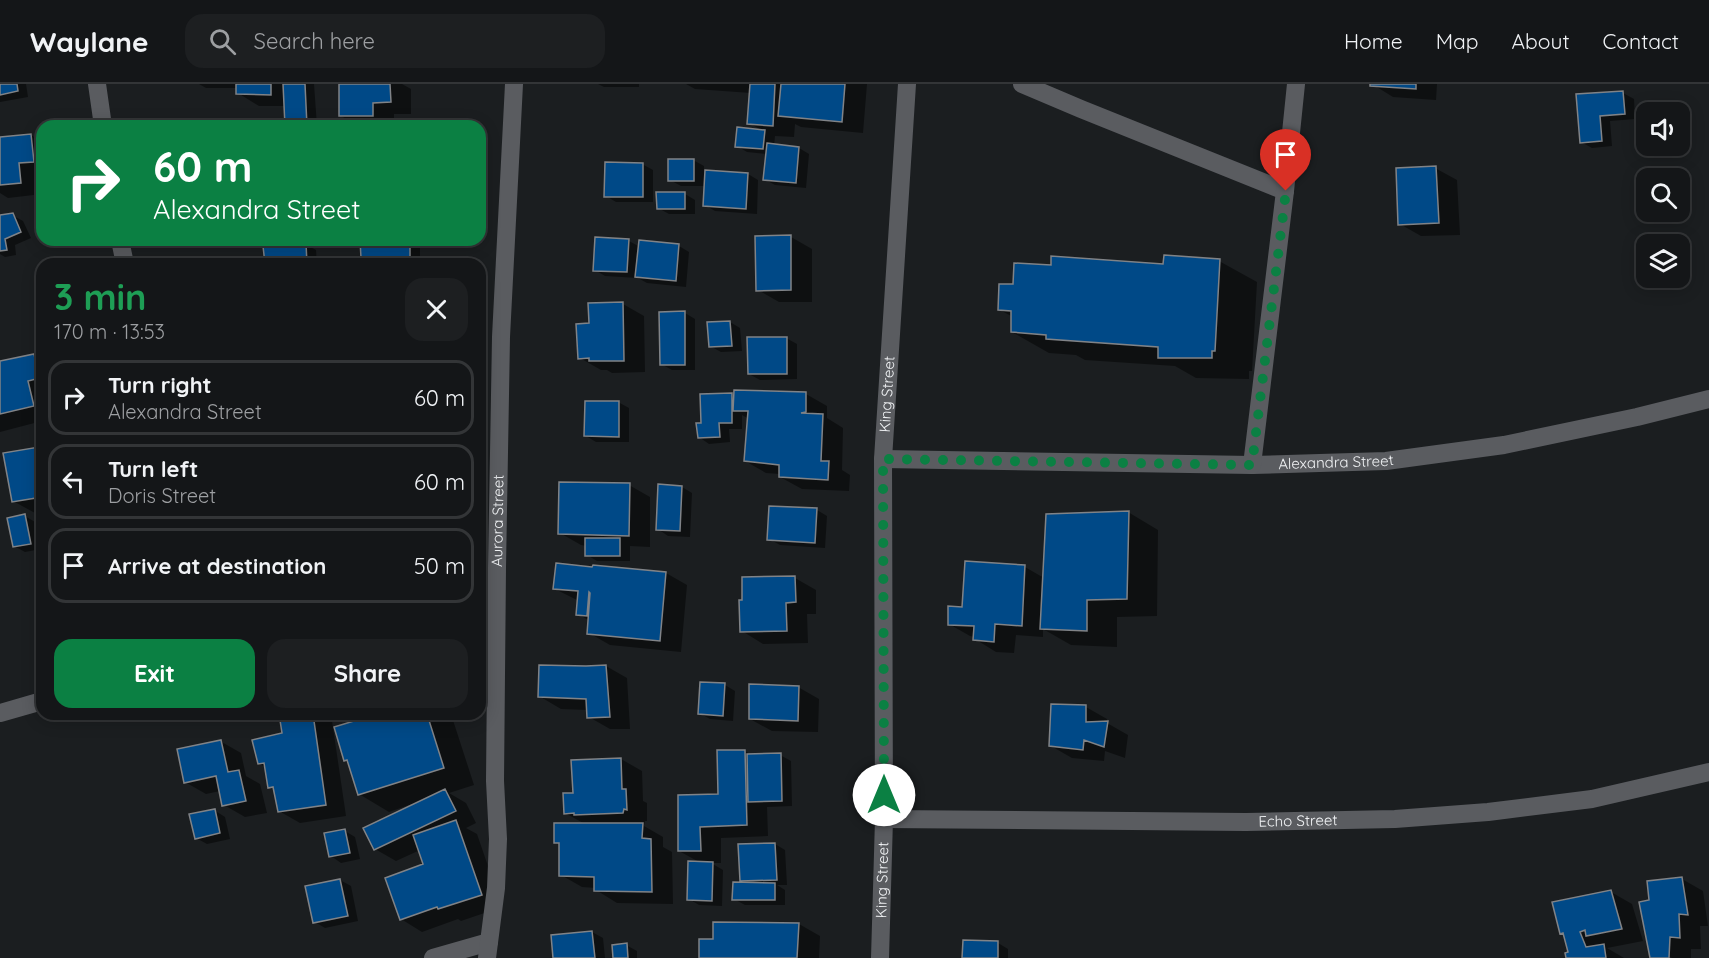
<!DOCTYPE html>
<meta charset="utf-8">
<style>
body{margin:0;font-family:Quicksand,sans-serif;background:#1d1f21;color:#f1f3f6;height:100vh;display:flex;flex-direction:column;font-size:22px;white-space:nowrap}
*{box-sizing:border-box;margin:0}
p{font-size:20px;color:#9d9fa2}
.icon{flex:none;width:33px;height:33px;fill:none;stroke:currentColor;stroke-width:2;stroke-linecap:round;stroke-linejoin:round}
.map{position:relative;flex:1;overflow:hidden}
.drawer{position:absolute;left:36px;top:174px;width:450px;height:462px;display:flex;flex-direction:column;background:#141618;border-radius:18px;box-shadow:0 3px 15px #0003,0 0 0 2px #333537}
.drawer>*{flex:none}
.guide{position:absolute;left:36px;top:36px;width:450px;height:126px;border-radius:18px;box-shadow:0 3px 15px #0003,0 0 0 2px #333537;background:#0b8043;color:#fff;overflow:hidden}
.tools{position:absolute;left:1636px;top:18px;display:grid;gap:12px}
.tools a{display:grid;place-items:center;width:54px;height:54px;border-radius:12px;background:#141618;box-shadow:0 3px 15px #0003,0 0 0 2px #333537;font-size:30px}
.pin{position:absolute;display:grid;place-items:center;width:51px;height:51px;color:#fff;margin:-62px -26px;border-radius:50% 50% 50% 0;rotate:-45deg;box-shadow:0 0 6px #0007}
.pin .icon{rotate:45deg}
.me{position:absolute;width:66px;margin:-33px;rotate:0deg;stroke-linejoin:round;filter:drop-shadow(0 0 4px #0008)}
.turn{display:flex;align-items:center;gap:21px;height:126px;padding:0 18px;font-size:27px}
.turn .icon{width:78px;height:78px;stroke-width:2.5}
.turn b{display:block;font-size:42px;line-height:51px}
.round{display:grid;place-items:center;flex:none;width:63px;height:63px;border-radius:18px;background:#1d1f21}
.overview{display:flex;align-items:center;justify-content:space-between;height:102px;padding:0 18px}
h1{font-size:36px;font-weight:700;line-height:45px;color:#1e9e55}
.cta{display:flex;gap:12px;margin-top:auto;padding:12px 18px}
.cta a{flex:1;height:69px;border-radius:18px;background:#0b8043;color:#fff;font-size:24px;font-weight:700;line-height:69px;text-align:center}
.cta a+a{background:#1d1f21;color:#f1f3f6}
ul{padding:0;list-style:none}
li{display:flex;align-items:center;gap:18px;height:75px;margin:0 12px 9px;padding:0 6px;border:3px solid #333537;border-radius:18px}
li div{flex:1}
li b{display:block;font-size:22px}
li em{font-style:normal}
header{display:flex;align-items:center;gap:36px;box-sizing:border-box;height:84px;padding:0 30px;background:#141618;border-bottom:2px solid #333537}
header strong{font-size:28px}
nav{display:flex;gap:33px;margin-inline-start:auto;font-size:21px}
.search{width:420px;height:54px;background:#1d1f21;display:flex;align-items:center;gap:15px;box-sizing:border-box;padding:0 21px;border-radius:18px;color:#9d9fa2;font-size:22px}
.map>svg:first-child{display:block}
.shadow{fill:#0007}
.building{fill:#004987;stroke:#808387;stroke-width:1.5}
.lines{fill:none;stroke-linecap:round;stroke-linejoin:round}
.minor{stroke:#5a5c60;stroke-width:18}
.route{stroke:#0b8043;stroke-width:10;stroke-dasharray:0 18}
.labels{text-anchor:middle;stroke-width:6;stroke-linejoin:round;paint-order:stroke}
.street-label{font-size:15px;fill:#f0f2f4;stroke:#070809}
</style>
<header>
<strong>Waylane</strong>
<div class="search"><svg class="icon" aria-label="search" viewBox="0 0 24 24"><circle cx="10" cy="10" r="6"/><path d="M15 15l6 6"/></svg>Search here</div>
<nav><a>Home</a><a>Map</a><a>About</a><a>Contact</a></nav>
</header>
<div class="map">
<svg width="1709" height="874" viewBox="0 0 1709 874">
<rect width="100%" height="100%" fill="#1b1e20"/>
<path class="shadow" d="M0,0H26L28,13L0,18Z
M199,0H314L317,42H287L286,22H259L238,9L237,4H206Z
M340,0H402L411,5V30H394V42H359L341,32Z
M598,0H639V3H604Z
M686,0H867L863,49L801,43L795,40L794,53L775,52L774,62L799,64L809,70L806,104L775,101L764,95L767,70L747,68L737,62L763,47L749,39L751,9L695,5Z
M1372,0H1437L1436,16L1393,13Z
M1623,9L1634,15L1635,35L1610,37L1612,62L1592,64L1581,58L1578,12Z
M31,51L42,58V91H40L42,110L8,114L0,109V54Z
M693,76L704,82V88L748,90L758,96L757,130L715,127L705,121L706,102H681L670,96Z
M642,80L653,86V118H616L606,112Z
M1435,84L1457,96L1460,151L1421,152L1400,140Z
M685,110L695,116V130H669L658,124Z
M12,131L23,137L31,154L15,161L16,171L5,173L0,170V132Z
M791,153L812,165V218H779L758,206Z
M362,156H415L420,159V179H373L362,173Z
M629,157L640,163L679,162L689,168L686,203L647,199L638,194L605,192L595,186Z
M305,160L316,166L317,180H266Z
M1219,177L1257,198L1252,287H1249V295L1196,294L1175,282L1085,276L1076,271L1049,269L1012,248L1013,233L1000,226L1014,201L1052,182L1165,181Z
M590,220H623L644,232L645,288L612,289L607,286H601L580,274L590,241Z
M685,229L695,235V286H672L661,280Z
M730,238L740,244L742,267L721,268L710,262Z
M786,254L797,260V295L760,296L749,290Z
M34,271L42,276V337L0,348V278Z
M806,310L827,322V334L843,344L842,386L850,391L849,407L802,405L780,393V390L766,389L745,377L749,335L742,331V345H729L730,358L709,360L699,353L702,341L732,311L735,313Z
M618,318L629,324V358H596L586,352Z
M39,364L42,366V428L35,429L13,417Z
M629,401L650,413V463L630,462V477H597L587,471V462L581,461L560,449Z
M682,403L692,409L690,453L668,452L658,445Z
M817,426L827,432L825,464L780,461L769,455Z
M1128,428L1158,446L1157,532L1117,533V563L1071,561L1043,545V553L1016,551L1014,569L996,568L975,555V553L970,552L949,540L964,524L1025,483L1044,494Z
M25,432L35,438L41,465L25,468L14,462Z
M666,489L687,501L681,568L610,561L589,549L590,537L578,530L579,517L555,505Z
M744,494H795L816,506V530H807L808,559L763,560L742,547Z
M606,582L627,594L630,645H610L589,633L588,626L561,625L539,612Z
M725,601L735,607L733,637L710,635L699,629Z
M798,603L819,615L818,648L772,647L750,635Z
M1086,623L1107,635V639L1128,651L1125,674L1105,667L1104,677L1072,674L1051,662Z
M281,630H331L346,732L300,739L279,727L275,706L270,703L266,684L259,679L284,650Z
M358,630H451L474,701L449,709L466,719L476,739L466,744L477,750L502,823L461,837L458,835L422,848L401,835L425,781L420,766L396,777L375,765L413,722L412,720L389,728L359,710L349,678L346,676Z
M220,657L241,669L246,692L260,700L267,729L245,733L224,721L220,707L206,710L185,698Z
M745,667L752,671H780L791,677L792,722L767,723L768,752L721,754V779H711L723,786L722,822L699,821L689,815L701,779L679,767L720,712Z
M621,675L642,687L643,717L647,719V737H645L644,742L663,753V763L672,768L673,820L617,819L596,806V804L582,803L561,791V761L556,758L585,740L565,729L574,710Z
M214,726L225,733L230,755L207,760L196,754Z
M345,747L355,753L360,775L341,779L331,772Z
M775,760L785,766L787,801H777L785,806V821H745L734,815L742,800L740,762Z
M1682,795L1703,807L1708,842H1700L1701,865H1691V874H1672L1664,869L1666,874H1651V818Z
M340,796L351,802L358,837L325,844L315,838Z
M1611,808L1632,820L1643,857L1607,864L1624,874H1567L1569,868L1565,851L1561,849Z
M799,840L820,852L819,874H701L715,857Z
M592,848L603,854L605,874H555Z
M998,859L1008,865V874H964Z
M626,861L637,867V874H615Z"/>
<path class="building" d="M0,0H17L18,7L0,11Z
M236,0H271V11L236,10Z
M283,0H305L307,42H285Z
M339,0H390L391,18L373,19V32H339Z
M750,0H775L773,42L747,40Z
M781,0H845L842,38L778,32Z
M1370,0H1416V5L1370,2Z
M1623,7L1625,30L1600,32L1602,57L1580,59L1576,10Z
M737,43L765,46L763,65L735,63Z
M31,50L34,78L19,79L21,99L0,101V53Z
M767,59L799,63L796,99L763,96Z
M668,75H694V97H668Z
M605,78L643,79V113H604Z
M1436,82L1439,139L1398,141L1396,84Z
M705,86L748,89L746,125L703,122Z
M656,108H685V125H657Z
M13,129L21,148L5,155L7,166L0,167V131Z
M791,151V206L756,207L755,152Z
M595,153L629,155L627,188L593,187Z
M360,156H410V174H361Z
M639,156L679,160L676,197L635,193Z
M306,159L307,180H265L263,162Z
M1164,171L1220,175L1215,267H1212V274H1158V263L1046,255V251L1011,248V227L998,226L999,200H1013L1014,179L1051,181V172L1163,180Z
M623,218L624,277H589V274L578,275L576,240L589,239L588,219Z
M685,227V281H660L659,228Z
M730,237L732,262L709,263L707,238Z
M747,253H787V290H748Z
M34,270L40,294L28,297L34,322L0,330V277Z
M734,306L806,308V328L801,329L823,330L821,377H829L828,396L779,393V381L744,377L748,327H733Z
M732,309V339H719L720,353L698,354L696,339H701L700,310Z
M585,317H619V353L584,352Z
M39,363L42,377V413L12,418L3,369Z
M559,398L630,399L629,452L558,450Z
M658,400L682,402L680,447L656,446Z
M769,422L817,424L815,459L767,456Z
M1129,427L1127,515L1087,516V547L1040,545L1046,430Z
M25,430L31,460L13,463L7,434Z
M585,454H620V472H585Z
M965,477L1025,481L1022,542L995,540L994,558L973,556L974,542L948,541V522L962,523Z
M556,479L592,483L593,481L666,488L660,557L587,550L590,509L589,508L587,532L576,531L578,507L553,505Z
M795,492L796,518L786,519L787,547L740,548L739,516H742V493Z
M539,581L586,582L606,581L610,633L587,634L586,615L538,613Z
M700,598L725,599L723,632L698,630Z
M749,600L799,602L798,637L749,635Z
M1051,620L1086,621V638L1108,637L1104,663L1084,656L1083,666L1049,662Z
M279,630H313L326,721L278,728L273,703L268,704L264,679L258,680L252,656L282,649Z
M352,630H427L444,684L358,711L347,676L344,677L334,643L354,637Z
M221,656L228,688L239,686L246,717L222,722L216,692L184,699L177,665Z
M717,666H745L747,741L700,743L701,767H678V711L718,710Z
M781,669L782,717L748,718L747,670Z
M621,674L622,705H626L627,726L624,725L623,729L574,731V729L564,730L563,709H573L571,676Z
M445,705L456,727L374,766L363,744Z
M215,725L220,749L195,755L189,730Z
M456,736L482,811L438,825L437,823L400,836L385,794L423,780L413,751Z
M554,739H643L642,754L651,755L652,808L594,807V793L559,792V759H554Z
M345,745L350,769L329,773L324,749Z
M775,759L777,796L740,797L738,760Z
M688,777L713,778L712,817L687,816Z
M1682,793L1688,831L1679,830L1680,854L1670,853L1669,874H1650L1639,818L1649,816L1647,797Z
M340,795L348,832L313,839L305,802Z
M733,798L775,799V816H732Z
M1611,806L1622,845L1586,852L1585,846L1580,848L1586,863L1604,860L1606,874H1566L1565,869L1568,868L1563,849L1560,850L1552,818Z
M713,838L799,839L797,874H699V855H713Z
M592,847L595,874H553L551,851Z
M963,856L998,857V874H962Z
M627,859L628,874H613L612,861Z"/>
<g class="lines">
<g class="minor">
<path d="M97,0L103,42"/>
<path d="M1022,0L1081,25L1285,107"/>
<path d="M120,156L125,180"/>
<path id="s1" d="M883,375L1252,381L1386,377L1504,361L1637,333L1709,315"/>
<path d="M1252,381L1285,107L1296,0"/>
<path d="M0,629L42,617"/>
<path id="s2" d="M884,735L1246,738L1395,735L1488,728L1592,715L1709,688"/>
<path d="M433,874L489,858"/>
<path id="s3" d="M487,874L496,804L498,755L495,697L497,484L501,253L514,0"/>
<path id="s4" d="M880,874L884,735L883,375L907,0"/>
</g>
</g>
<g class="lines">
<path class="route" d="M884,711L883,375L1252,381L1286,107"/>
</g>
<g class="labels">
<g class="street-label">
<text dy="5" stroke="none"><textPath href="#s4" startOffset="564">King Street</textPath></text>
<text dy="5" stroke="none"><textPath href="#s1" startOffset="453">Alexandra Street</textPath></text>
<text dy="5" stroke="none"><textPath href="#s3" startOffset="438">Aurora Street</textPath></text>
<text dy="5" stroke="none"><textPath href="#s2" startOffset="414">Echo Street</textPath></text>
<text dy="5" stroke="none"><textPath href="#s4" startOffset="78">King Street</textPath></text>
</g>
</g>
</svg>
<div class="tools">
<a><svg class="icon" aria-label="sound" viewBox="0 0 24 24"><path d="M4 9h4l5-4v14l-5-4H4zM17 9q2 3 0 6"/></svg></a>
<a><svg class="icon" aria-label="search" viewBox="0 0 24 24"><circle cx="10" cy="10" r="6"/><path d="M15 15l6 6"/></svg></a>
<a><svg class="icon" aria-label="layers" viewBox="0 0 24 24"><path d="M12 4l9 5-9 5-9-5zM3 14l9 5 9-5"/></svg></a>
</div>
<div class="pin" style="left:1286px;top:107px;background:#d93025"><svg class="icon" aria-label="arrive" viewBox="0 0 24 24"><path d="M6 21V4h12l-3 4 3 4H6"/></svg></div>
<svg class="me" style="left:884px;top:711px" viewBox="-20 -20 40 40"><circle r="19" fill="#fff"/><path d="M0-13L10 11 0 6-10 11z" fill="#0b8043"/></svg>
<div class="guide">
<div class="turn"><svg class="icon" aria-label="right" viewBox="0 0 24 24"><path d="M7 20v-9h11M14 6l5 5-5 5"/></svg><div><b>60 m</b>Alexandra Street</div></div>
</div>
<section class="drawer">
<div class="overview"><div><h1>3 min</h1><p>170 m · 13:53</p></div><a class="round"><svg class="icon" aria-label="close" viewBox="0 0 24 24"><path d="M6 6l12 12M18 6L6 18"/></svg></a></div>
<ul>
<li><svg class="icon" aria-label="right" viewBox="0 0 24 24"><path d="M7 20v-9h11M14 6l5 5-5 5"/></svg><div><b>Turn right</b><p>Alexandra Street</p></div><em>60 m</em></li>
<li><svg class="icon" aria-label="left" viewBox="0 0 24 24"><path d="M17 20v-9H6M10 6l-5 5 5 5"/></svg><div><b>Turn left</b><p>Doris Street</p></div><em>60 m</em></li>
<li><svg class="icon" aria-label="arrive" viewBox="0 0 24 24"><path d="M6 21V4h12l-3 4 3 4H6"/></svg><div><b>Arrive at destination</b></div><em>50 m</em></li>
</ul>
<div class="cta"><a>Exit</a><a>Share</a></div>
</section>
</div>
